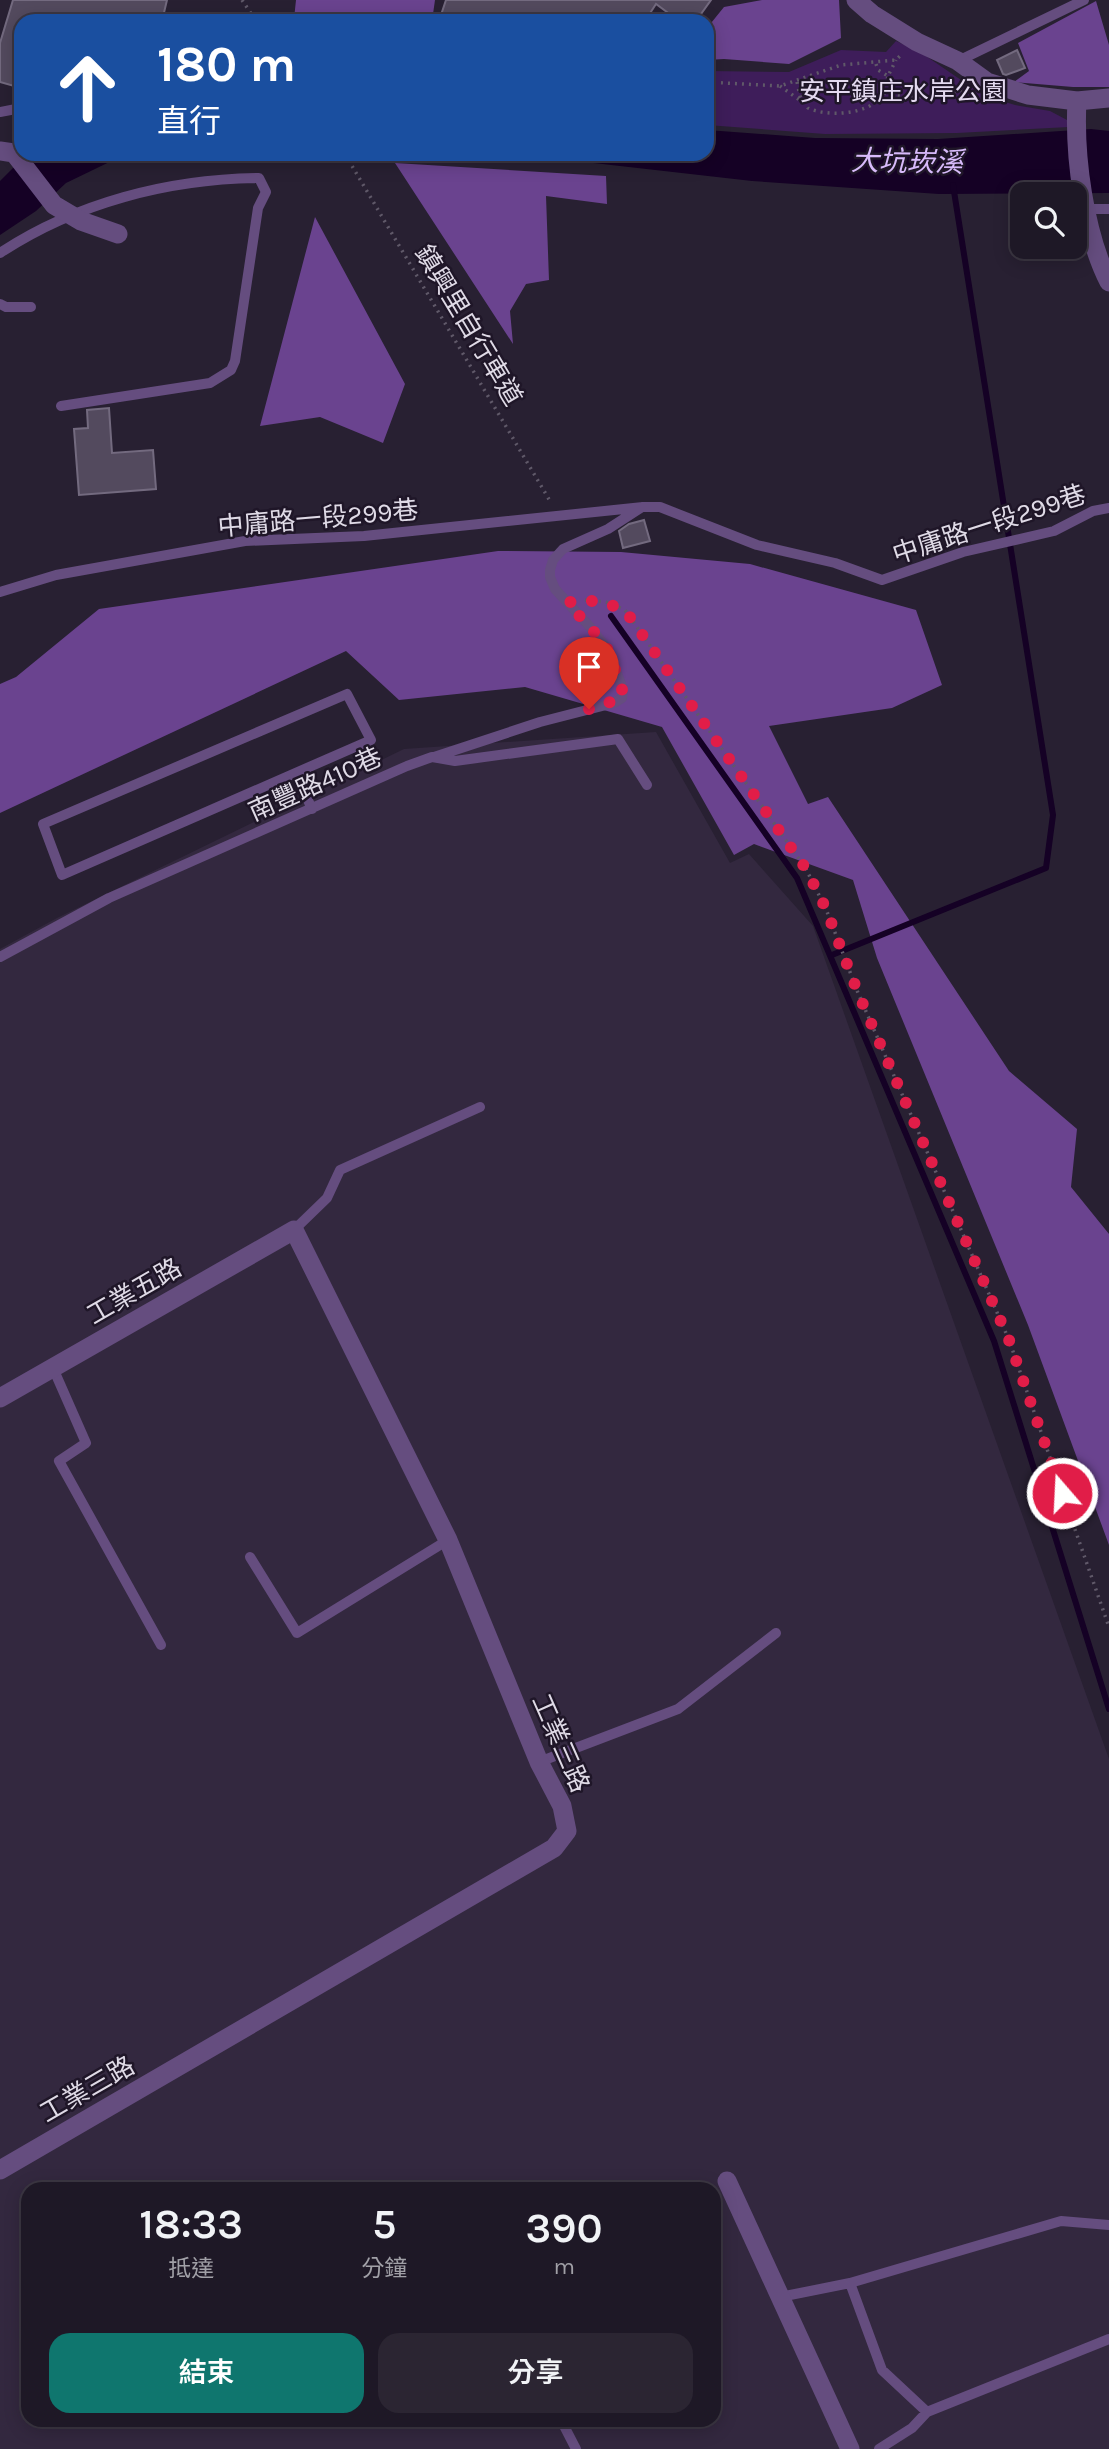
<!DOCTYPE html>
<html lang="zh-TW">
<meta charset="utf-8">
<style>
body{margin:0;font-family:Karla,"Noto Sans TC",sans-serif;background:#2b2532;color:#f1f3f6;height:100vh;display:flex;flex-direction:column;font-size:26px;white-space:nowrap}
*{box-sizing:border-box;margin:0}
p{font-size:23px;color:#a1a0a7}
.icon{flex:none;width:38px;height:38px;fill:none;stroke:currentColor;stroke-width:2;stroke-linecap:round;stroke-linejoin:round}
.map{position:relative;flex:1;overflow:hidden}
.drawer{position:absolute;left:21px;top:2182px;width:700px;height:245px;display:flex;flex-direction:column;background:#1e1826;border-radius:21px;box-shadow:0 4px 18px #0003,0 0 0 2px #3c3743}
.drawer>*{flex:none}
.guide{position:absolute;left:14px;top:14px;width:700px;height:147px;border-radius:21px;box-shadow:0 4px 18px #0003,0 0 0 2px #3c3743;background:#1a4fa0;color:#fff;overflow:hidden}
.fabs{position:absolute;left:1010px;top:182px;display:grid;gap:14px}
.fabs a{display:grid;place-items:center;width:77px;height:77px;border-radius:14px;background:#1e1826;box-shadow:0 4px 18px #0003,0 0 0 2px #3c3743;font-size:35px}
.pin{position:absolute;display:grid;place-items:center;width:60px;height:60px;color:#fff;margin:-72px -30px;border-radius:50% 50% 50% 0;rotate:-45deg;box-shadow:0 0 7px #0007}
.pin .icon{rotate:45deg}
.me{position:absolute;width:77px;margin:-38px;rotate:341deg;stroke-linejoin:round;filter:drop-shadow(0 0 5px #0008)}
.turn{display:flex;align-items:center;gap:24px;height:147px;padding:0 28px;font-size:32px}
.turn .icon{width:91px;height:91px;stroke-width:2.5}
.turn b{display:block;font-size:49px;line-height:60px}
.eta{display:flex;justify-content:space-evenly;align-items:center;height:119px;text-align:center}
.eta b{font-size:42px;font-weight:600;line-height:49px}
.primary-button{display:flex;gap:14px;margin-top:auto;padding:14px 28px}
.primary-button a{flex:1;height:80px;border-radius:21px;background:#0f766e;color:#fff;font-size:28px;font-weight:600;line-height:80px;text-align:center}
.primary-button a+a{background:#2b2532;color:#f1f3f6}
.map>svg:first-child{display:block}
.built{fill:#33283f;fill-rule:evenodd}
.green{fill:#3e1d5a}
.forest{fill:#6a438f}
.water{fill:#150125}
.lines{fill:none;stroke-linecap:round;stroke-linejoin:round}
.stream{stroke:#150125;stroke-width:6}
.building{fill:#534a5e;stroke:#736a7f;stroke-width:2}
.path{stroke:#605969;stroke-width:3.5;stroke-dasharray:2 5;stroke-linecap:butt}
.lane{stroke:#654d7f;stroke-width:10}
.street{stroke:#654d7f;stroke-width:19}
.route{stroke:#e11d48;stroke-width:12;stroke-dasharray:0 21.6}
.labels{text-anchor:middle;stroke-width:5;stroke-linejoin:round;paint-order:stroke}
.park-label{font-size:26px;fill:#e4daf0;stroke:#1f1628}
.street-label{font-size:26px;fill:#dfdae6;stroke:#1f1628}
.water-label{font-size:28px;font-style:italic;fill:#d8bbfb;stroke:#1f1628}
</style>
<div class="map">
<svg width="1109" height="2449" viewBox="0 0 1109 2449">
<rect width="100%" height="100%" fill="#282032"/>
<path class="built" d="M656,732L730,863L749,854L813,926L1109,1759V2449H0V949L57,918L404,749ZM28,2189H714V2420H28Z"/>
<path class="green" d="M896,41L920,52L983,95L1015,105L1050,111L1067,120L1069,127L957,133L825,134L707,125V71L789,72L841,50L886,52Z"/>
<path class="forest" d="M296,0H435L432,21H296L294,19Z
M762,0H839L841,38L789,64L724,59L707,60V28L724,7Z
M1096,1L1109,45V87H1073L1014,82L1029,71L1018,43Z
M395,163L606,176L607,204L546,196L549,280L526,284L510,311L513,344Z
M315,217L405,384L383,443L320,417L260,426Z
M498,551L621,552L750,564L916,610L942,685L892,708L769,726L808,804L828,797L1009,1071L1077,1129L1071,1187L1109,1234V1545L1028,1325L877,958L853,880L754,844L734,855L662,727L525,687L399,700L346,651L0,813V684L16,677L99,609Z"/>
<path class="water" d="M1091,129L1109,131V193L939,194L752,181L532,156L451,154H707V130L815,138L938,139Z
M27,154H126L66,183L36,211L0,235V181Z"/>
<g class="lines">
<path class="stream" d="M611,616L797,878L994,1341L1109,1709
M832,955L1046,868L1053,815L953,185"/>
</g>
<path class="building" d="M13,0H167L162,21H21V88L0,82V43Z
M446,0H711L696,21H679L656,4L645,21H439Z
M1017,50L1025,68L1006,75L1003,74L997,60Z
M109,408L112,453L153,450L156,489L79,495L74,429L88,428L87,410Z
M644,520L650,541L623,548L619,531L629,524Z"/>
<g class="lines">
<path class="path" d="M242,0L256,21
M876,64L878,70L888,76L896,60
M707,82L780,86L841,65L896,60L902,54
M797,82L800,96L808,108C827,117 867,115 881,97C885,91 886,83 888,76
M780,86L801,101
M884,93C910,99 939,98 964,90
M345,154L550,501
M585,600L606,602L625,610L806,869L826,909L858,993L1009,1340L1109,1627"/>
<path class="lane" d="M958,61L1084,0
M0,112L21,108
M1086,209H1109
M0,253C76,203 168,179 259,178L266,192L258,208L235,361L231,370L210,383L61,406
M0,304L6,307H31
M0,592L56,575L245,541L364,536L643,507H660L757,545L835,563L882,580L963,552L1054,531L1093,511L1109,508
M347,694L371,740L62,875L43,824Z
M434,757L540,722L614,703L622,698L623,689L608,650L591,628L555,589L550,577V570L553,560L563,549L608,529L642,507
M296,774L312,809
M0,957L109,898L407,766L432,757L455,761L618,739L647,785
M294,1230L327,1198L340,1170L480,1107
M53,1368L86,1443L59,1461L161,1645
M250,1557L297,1633L448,1540
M539,1762L678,1709L776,1633
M850,2283L1061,2221L1109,2225
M780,2297L850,2283L882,2370L927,2412L912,2428L879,2449
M927,2412L1109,2339
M561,2420L576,2449"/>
<path class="street" d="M856,0L872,14L917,42L958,61L987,82L1028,95L1077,101L1109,98
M1077,101C1074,155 1084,233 1109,282
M0,151L14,153L54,205L81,221L118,234
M0,1398L294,1230L448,1540L539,1762L562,1806L567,1831L554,1848L0,2170
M727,2181L850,2449"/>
</g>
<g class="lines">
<path class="route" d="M589,709L622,698V689L608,650L591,628L567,603C588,597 606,603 625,610L806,869L826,909L858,993L1009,1340L1062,1493"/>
</g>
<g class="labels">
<g class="park-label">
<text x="903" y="100">安平鎮庄水岸公園</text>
</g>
<g class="street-label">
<text transform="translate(469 325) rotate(59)" y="9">鎮興里自行車道</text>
<text transform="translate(318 518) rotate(-5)" y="9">中庸路一段299巷</text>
<text transform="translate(989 524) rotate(-18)" y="9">中庸路一段299巷</text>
<text transform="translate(315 784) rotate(-24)" y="9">南豐路410巷</text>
<text transform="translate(134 1291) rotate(-30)" y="9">工業五路</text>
<text transform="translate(561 1743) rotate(66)" y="9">工業三路</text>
<text transform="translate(87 2089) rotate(-30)" y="9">工業三路</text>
</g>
<g class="water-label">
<text transform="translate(907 161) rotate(1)" y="10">大坑崁溪</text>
</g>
</g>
</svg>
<div class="fabs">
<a><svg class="icon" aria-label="search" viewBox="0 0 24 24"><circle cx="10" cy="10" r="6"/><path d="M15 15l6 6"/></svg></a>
</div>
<div class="pin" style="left:589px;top:709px;background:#d93025"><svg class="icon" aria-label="arrive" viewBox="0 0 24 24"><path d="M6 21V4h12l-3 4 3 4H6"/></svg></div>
<svg class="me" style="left:1062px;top:1493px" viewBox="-20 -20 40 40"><circle r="17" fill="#e11d48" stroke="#fff" stroke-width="3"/><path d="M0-11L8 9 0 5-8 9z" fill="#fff"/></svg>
<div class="guide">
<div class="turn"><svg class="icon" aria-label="ahead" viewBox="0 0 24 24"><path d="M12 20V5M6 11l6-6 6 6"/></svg><div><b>180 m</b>直行</div></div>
</div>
<section class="drawer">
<div class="eta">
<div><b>18:33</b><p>抵達</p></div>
<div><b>5</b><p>分鐘</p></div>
<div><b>390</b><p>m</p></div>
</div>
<div class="primary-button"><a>結束</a><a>分享</a></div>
</section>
</div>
